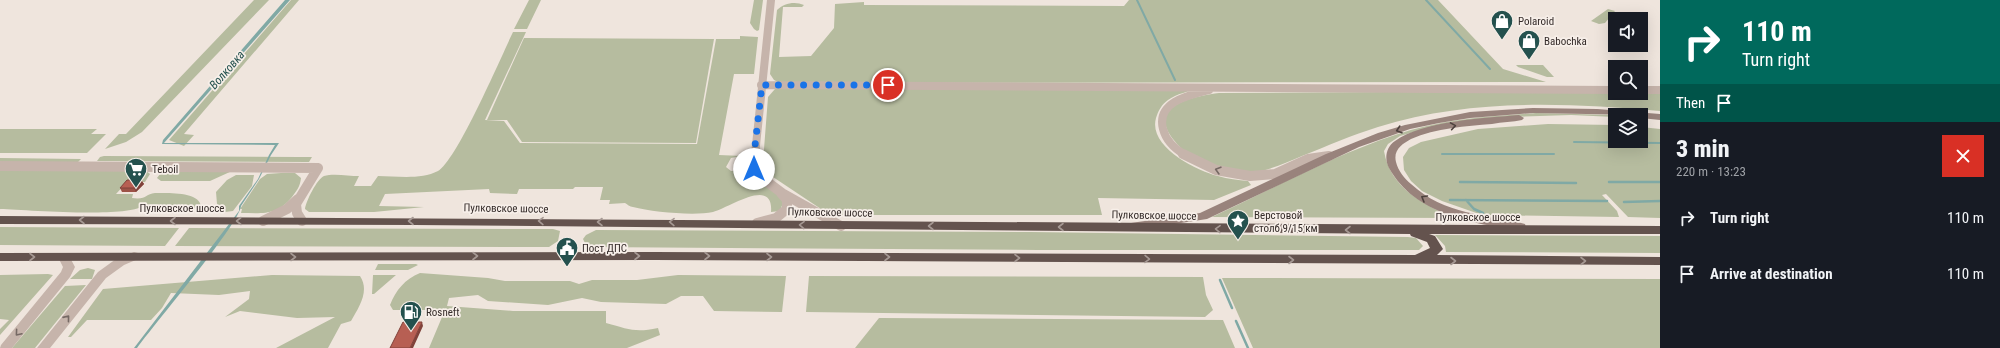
<!DOCTYPE html>
<meta charset="utf-8">
<style>
body{margin:0;font-family:"Roboto Condensed",sans-serif;background:#20242c;color:#f1f3f6;height:100vh;display:flex;flex-direction:column;font-size:15px;white-space:nowrap}
*{box-sizing:border-box;margin:0}
p{font-size:13px;color:#9ea1a6}
.icon{flex:none;width:22px;height:22px;fill:none;stroke:currentColor;stroke-width:2;stroke-linecap:round;stroke-linejoin:round}
.map{position:relative;flex:1;overflow:hidden}
.details{display:flex;flex-direction:column;background:#171b24;width:340px}
.details>*{flex:none}
.top-card{background:#00695c;color:#fff;overflow:hidden}
.buttons{position:absolute;left:1608px;top:12px;display:grid;gap:8px}
.buttons a{display:grid;place-items:center;width:40px;height:40px;border-radius:0px;background:#171b24;box-shadow:0 4px 16px #0002;font-size:20px}
.pin{position:absolute;display:grid;place-items:center;width:34px;height:34px;color:#fff;margin:-17px;border:2px solid #fff;border-radius:50%;box-shadow:0 1px 4px #0007}
.me{position:absolute;width:44px;margin:-22px;rotate:0deg;stroke-linejoin:round;filter:drop-shadow(0 0 3px #0008)}
.turn{display:flex;align-items:center;gap:14px;height:84px;padding:0 16px;font-size:18px}
.turn .icon{width:52px;height:52px;stroke-width:2.5}
.turn b{display:block;font-size:28px;line-height:34px}
.then{display:flex;align-items:center;height:38px;padding:0 16px;background:#0003;gap:8px;font-size:15px}
.round{display:grid;place-items:center;flex:none;width:42px;height:42px;border-radius:0px;background:#20242c}
.head{display:flex;align-items:center;justify-content:space-between;height:68px;padding:0 16px}
h1{font-size:24px;font-weight:800;line-height:30px}
ul{padding:0;list-style:none}
li{display:flex;align-items:center;gap:12px;height:56px;padding:0 16px}
li div{flex:1}
li b{display:block;font-size:15px}
li em{font-style:normal}
main{display:flex;flex:1;min-height:0}
.map>svg:first-child{display:block}
.green{fill:#b6bc9f}
.water{fill:#80a9a5}
.lines{fill:none;stroke-linecap:round;stroke-linejoin:round}
.stream-far1{stroke:#80a9a5;stroke-width:2}
.stream{stroke:#80a9a5;stroke-width:2.5}
.minor-far1{stroke:#c6b4ab;stroke-width:8}
.minor{stroke:#c6b4ab;stroke-width:10}
.tertiary{fill:#c6b4ab;fill-rule:evenodd}
.secondary{fill:#99837c;fill-rule:evenodd}
.trunk{fill:#64534e;fill-rule:evenodd}
.wall{fill:#9d5247}
.shaded-wall{fill:#80423a}
.building{fill:#b75f53;stroke:#80423a}
.oneway{stroke:#4d413e}
.oneway2{stroke:#766964}
.oneway3{stroke:#a69994}
.route{stroke:#1a73e8;stroke-width:7;stroke-dasharray:0 12.6}
.labels{text-anchor:middle;stroke-width:3.5;stroke-linejoin:round;paint-order:stroke}
.poi-label{font-size:11px;fill:#342b29;stroke:#f7efe9;text-anchor:start}
.street-label{font-size:11px;fill:#342b29;stroke:#f7efe9}
.water-label{font-size:12px;font-style:italic;fill:#24514e;stroke:#f7efe9}
</style>
<main>
<div class="map">
<svg width="1660" height="348" viewBox="0 0 1660 348">
<rect width="100%" height="100%" fill="#efe5dd"/>
<path class="green" d="M254,0H269L142,132L126,142L105,149L119,134H126Z
M291,0H299L184,134L194,135L184,146L169,140Z
M529,0H541L527,29H514Z
M754,0H763L759,30L757,31L754,29L750,23Z
M1129,0H1438L1503,69L1546,82L780,83L774,80L770,74L777,10C784,3 795,1 804,5L802,7H783L779,57L811,56L834,28L835,4L864,2V5L1124,6Z
M1608,9L1615,11L1605,23L1599,24L1591,21Z
M513,32H526L485,120L504,121L520,143L697,144L716,39H740V36L758,37L754,74H734L719,155L742,156L731,158L726,167L731,171L747,170L784,200L780,211L771,212C774,176 729,208 713,212C694,216 652,212 633,207C630,207 627,204 625,203C620,203 614,204 609,204L610,200H600L603,187H575L573,189H519L517,194L490,193L489,189L385,194L379,206L424,207L374,212H309L305,209C306,201 317,179 324,176C333,173 349,176 359,176L354,186H371L378,176C396,176 421,180 438,171C457,160 501,57 513,32Z
M524,38L714,39L696,143L522,142L507,120H487Z
M1516,65H1543L1554,77H1547L1518,67Z
M780,87L1199,88C1190,91 1176,94 1168,100C1162,104 1158,111 1156,118C1148,146 1195,170 1218,176C1228,179 1238,180 1248,181L1251,185L1214,200L1098,198L1102,215H830L770,175L764,168L763,162L768,97L775,89Z
M1390,92L1660,93V111C1566,103 1470,98 1378,127C1352,135 1327,146 1302,156C1287,162 1269,171 1253,172C1229,172 1194,163 1178,145C1142,107 1190,97 1219,93Z
M1536,113L1615,115V117L1571,115L1511,117L1431,127L1400,136L1388,144L1384,151C1390,188 1424,205 1455,218L1212,217C1272,189 1332,156 1395,135C1440,119 1489,116 1536,113Z
M1548,124L1615,125V141H1641V127L1660,129V218L1628,217L1606,194L1602,195L1617,211L1619,217L1482,215L1442,201L1422,191L1411,181L1404,170L1403,157L1409,148L1421,142L1478,129Z
M0,129H97L91,134H106L87,153H0Z
M104,156L299,157H312L309,162L97,161L100,157Z
M0,158L81,159L78,162L0,163Z
M0,170H145L150,174L145,182H127L116,194H133L132,198C147,200 145,194 155,193C166,193 202,191 201,208L143,206C124,218 28,210 0,209Z
M171,171H232L210,181H161L157,178L160,174Z
M281,173H295L301,178C300,187 297,190 292,197C277,216 263,213 241,213L242,209H240L260,179L267,174Z
M236,175H254L252,186L233,211L225,212L217,204L216,192L227,180Z
M0,227L179,228L165,246L0,245Z
M189,228L553,229L560,231L558,241L549,247L175,246Z
M596,230L1031,232L1408,237L1416,238L1423,246L1419,250H1038L591,247L586,245L583,239L586,235Z
M1435,235L1660,236V253L1446,252L1445,246Z
M378,264H416L418,265L408,270H375Z
M88,268L95,270L92,279H70L80,270Z
M420,273L488,278L505,281H570L579,284L592,280H637L678,275L786,276L782,312L714,311L703,296H681L666,304L601,302L582,298L548,305L488,301L478,295L449,298L447,306L513,311H606V323C628,329 635,333 658,328L660,335L627,348H429L445,310H393L390,305C396,290 405,279 420,273Z
M48,274L53,275L0,335V329L9,320L0,319V275Z
M272,275L360,276C370,291 359,307 351,321L341,324L328,348H276L335,317L297,318L240,311L225,317L249,299L250,291L219,295L171,293L162,308L151,320H87L71,337H68L103,289Z
M373,275H396L374,294H372Z
M809,276L1203,277L1206,295L1213,310L1205,317L806,312Z
M1222,278L1660,279V348H1253Z
M86,285L35,348H12L65,286Z
M879,318L1223,320L1235,348H855Z"/>
<path class="water" d="M285,0H290L164,143H279L271,155L259,179L241,206C240,223 152,327 137,348H134L239,211V206L258,179L269,155L275,145L162,144L163,140Z"/>
<g class="lines">
<path class="stream-far1" d="M1137,0L1175,80
M1426,0L1490,69
M1574,142L1660,143
M1442,154H1554"/>
<path class="stream" d="M1460,182L1576,183
M1609,182H1660
M1450,200L1607,201
M1466,200L1474,209L1483,213
M1624,202L1660,201
M1220,280L1232,308
M1236,321L1248,348"/>
<path class="minor-far1" d="M761,85L1615,90
M1641,90H1660
M755,155L771,0
M1185,155C1175,149 1166,141 1163,129C1156,102 1189,95 1209,90"/>
<path class="minor" d="M755,154L754,169L762,178L782,193L841,226
M1183,154L1216,170L1250,176L1275,174L1308,159L1329,156
M0,166L318,168
M263,221L287,209L298,199
M302,221L297,213L296,204L318,168
M757,223L776,218L787,209V200L781,193"/>
<path class="tertiary" d="M134,252L138,253L140,256L138,259L124,265L106,278L50,348H37L98,272L116,259Z
M64,253L68,254L75,267L70,277L12,348H0L1,345L61,272L63,267L58,257L60,254Z"/>
<path class="secondary" d="M1533,108L1597,109L1660,114V120L1641,118V115L1533,113L1470,118L1439,123L1410,129L1359,147L1207,219L1135,230L1131,229L1130,226L1131,223L1200,213L1326,154L1378,133L1405,125L1470,112Z
M1519,115L1524,118L1522,120C1513,122 1502,122 1492,124C1466,126 1436,128 1411,139C1402,144 1393,150 1396,162C1398,171 1405,179 1411,184C1446,216 1484,213 1525,224L1526,227L1525,230L1521,231C1473,223 1415,215 1389,168C1384,159 1386,147 1395,141C1422,121 1485,118 1519,115Z"/>
<path class="trunk" d="M0,216L1660,226V234H1429L1435,236L1443,249L1437,255L1660,257V265L654,260L0,261V253L654,252L1415,255L1430,248L1427,242L1411,236L1410,234L415,225L0,224Z"/>
</g>
<path class="wall" d="M141,180L144,184L136,192H122L120,188Z"/>
<path class="shaded-wall" d="M141,180L144,184L136,192L134,188Z
M422,322L423,326L413,348H410Z"/>
<path class="building" d="M127,180H141L134,188H120Z
M403,322H422L410,348H390Z"/>
<defs><path id="oneway-chevron" d="M-2-3.5L2.5 0L-2 3.5" fill="none" stroke-width="1.6" stroke-linecap="round" stroke-linejoin="round"/></defs>
<g class="oneway">
<use href="#oneway-chevron" transform="translate(1453 126) rotate(-9)"/>
<use href="#oneway-chevron" transform="translate(1399 130) rotate(162)"/>
<use href="#oneway-chevron" transform="translate(1424 198) rotate(-150)"/>
</g>
<g class="oneway2">
<use href="#oneway-chevron" transform="translate(1218 170) rotate(-164)"/>
<use href="#oneway-chevron" transform="translate(67 318) rotate(-51)"/>
<use href="#oneway-chevron" transform="translate(18 333) rotate(130)"/>
</g>
<g class="oneway3">
<use href="#oneway-chevron" transform="translate(82 220) rotate(180)"/>
<use href="#oneway-chevron" transform="translate(173 221) rotate(-180)"/>
<use href="#oneway-chevron" transform="translate(239 221) rotate(-180)"/>
<use href="#oneway-chevron" transform="translate(411 221) rotate(180)"/>
<use href="#oneway-chevron" transform="translate(541 221) rotate(-179)"/>
<use href="#oneway-chevron" transform="translate(600 222) rotate(-180)"/>
<use href="#oneway-chevron" transform="translate(672 222) rotate(-179)"/>
<use href="#oneway-chevron" transform="translate(802 225) rotate(-178)"/>
<use href="#oneway-chevron" transform="translate(931 226) rotate(-180)"/>
<use href="#oneway-chevron" transform="translate(1061 227) rotate(-180)"/>
<use href="#oneway-chevron" transform="translate(1218 229) rotate(-179)"/>
<use href="#oneway-chevron" transform="translate(1348 230) rotate(-180)"/>
<use href="#oneway-chevron" transform="translate(475 256)"/>
<use href="#oneway-chevron" transform="translate(637 256)"/>
<use href="#oneway-chevron" transform="translate(707 256)"/>
<use href="#oneway-chevron" transform="translate(32 257)"/>
<use href="#oneway-chevron" transform="translate(293 257)"/>
<use href="#oneway-chevron" transform="translate(769 257)"/>
<use href="#oneway-chevron" transform="translate(887 257)"/>
<use href="#oneway-chevron" transform="translate(1017 258)"/>
<use href="#oneway-chevron" transform="translate(1147 259) rotate(1)"/>
<use href="#oneway-chevron" transform="translate(1291 260)"/>
<use href="#oneway-chevron" transform="translate(1453 261)"/>
<use href="#oneway-chevron" transform="translate(1583 261)"/>
</g>
<g class="lines">
<path class="route" d="M754,169L755,146L762,85H888"/>
</g>
<defs>
<g id="shop-pin" transform="scale(1.15)"><path d="M0 17L-7.5 6A9.5 9.5 0 1 1 7.5 6Z" fill="#24514e" stroke="#f7efe9"/><path d="M-5-2.5h2.3a2.7 3.5 0 0 1 5.4 0H5L5.5 6h-11ZM-1.5-2.5h3a1.5 2.3 0 0 0-3 0Z" fill="#fff"/></g>
<g id="supermarket-pin" transform="scale(1.15)"><path d="M0 17L-7.5 6A9.5 9.5 0 1 1 7.5 6Z" fill="#24514e" stroke="#f7efe9"/><path d="M-6-5.5h2.5l.6 2H6L4.5 2H-2.5L-4.4-4H-6ZM-1.5 3.2a1.3 1.3 0 1 0 .1 0ZM3 3.2a1.3 1.3 0 1 0 .1 0Z" fill="#fff"/></g>
<g id="sight-pin" transform="scale(1.15)"><path d="M0 17L-7.5 6A9.5 9.5 0 1 1 7.5 6Z" fill="#24514e" stroke="#f7efe9"/><path d="M0-6L1.8-2.2L6-1.7L2.9 1.2L3.7 5.4L0 3.3L-3.7 5.4L-2.9 1.2L-6-1.7L-1.8-2.2Z" fill="#fff"/></g>
<g id="civic-pin" transform="scale(1.15)"><path d="M0 17L-7.5 6A9.5 9.5 0 1 1 7.5 6Z" fill="#24514e" stroke="#f7efe9"/><path d="M-.6-6.5H3V-4.5H.6V-3L4-1V1h2V6H-6V1h2V-1L-.6-3ZM-1.2 2.5V6h2.4V2.5Z" fill="#fff"/></g>
<g id="fuel-pin" transform="scale(1.15)"><path d="M0 17L-7.5 6A9.5 9.5 0 1 1 7.5 6Z" fill="#24514e" stroke="#f7efe9"/><path d="M-5.5-6h7V0h2V4h1.3V-2.5L3-4.5l.8-.8L6-3V5H2.5V1h-1V6h-7ZM-4.2-4.7v3.2H.2V-4.7Z" fill="#fff"/></g>
</defs>
<g fill-rule="evenodd">
<use href="#shop-pin" x="1502" y="21"/>
<use href="#shop-pin" x="1529" y="41"/>
<use href="#supermarket-pin" x="136" y="169"/>
<use href="#sight-pin" x="1238" y="221"/>
<use href="#civic-pin" x="567" y="248"/>
<use href="#fuel-pin" x="411" y="312"/>
</g>
<g class="labels">
<g class="poi-label">
<text x="1518" y="25">Polaroid</text>
<text x="1544" y="45">Babochka</text>
<text x="152" y="173">Teboil</text>
<text x="1254" y="219">Верстовой<tspan x="1254" dy="13">столб 9/15 км</tspan></text>
<text x="582" y="252">Пост ДПС</text>
<text x="426" y="316">Rosneft</text>
</g>
<g class="street-label">
<text x="182" y="212">Пулковское шоссе</text>
<text transform="translate(506 208) rotate(1)" y="4">Пулковское шоссе</text>
<text transform="translate(830 212) rotate(1)" y="4">Пулковское шоссе</text>
<text transform="translate(1154 215) rotate(1)" y="4">Пулковское шоссе</text>
<text x="1478" y="221">Пулковское шоссе</text>
</g>
<g class="water-label">
<text transform="translate(227 70) rotate(-49)" y="4">Волковка</text>
</g>
</g>
</svg>
<div class="buttons">
<a><svg class="icon" aria-label="sound" viewBox="0 0 24 24"><path d="M4 9h4l5-4v14l-5-4H4zM17 9q2 3 0 6"/></svg></a>
<a><svg class="icon" aria-label="search" viewBox="0 0 24 24"><circle cx="10" cy="10" r="6"/><path d="M15 15l6 6"/></svg></a>
<a><svg class="icon" aria-label="layers" viewBox="0 0 24 24"><path d="M12 4l9 5-9 5-9-5zM3 14l9 5 9-5"/></svg></a>
</div>
<div class="pin" style="left:888px;top:85px;background:#d93025"><svg class="icon" aria-label="arrive" viewBox="0 0 24 24"><path d="M6 21V4h12l-3 4 3 4H6"/></svg></div>
<svg class="me" style="left:754px;top:169px" viewBox="-20 -20 40 40"><circle r="19" fill="#fff"/><path d="M0-13L10 11 0 6-10 11z" fill="#1a73e8"/></svg>
</div>
<section class="details">
<div class="top-card">
<div class="turn"><svg class="icon" aria-label="right" viewBox="0 0 24 24"><path d="M7 20v-9h11M14 6l5 5-5 5"/></svg><div><b>110 m</b>Turn right</div></div>
<div class="then">Then<svg class="icon" aria-label="arrive" viewBox="0 0 24 24"><path d="M6 21V4h12l-3 4 3 4H6"/></svg></div>
</div>
<div class="head"><div><h1>3 min</h1><p>220 m · 13:23</p></div><a class="round" style="background:#d93025;color:#fff"><svg class="icon" aria-label="close" viewBox="0 0 24 24"><path d="M6 6l12 12M18 6L6 18"/></svg></a></div>
<ul>
<li><svg class="icon" aria-label="right" viewBox="0 0 24 24"><path d="M7 20v-9h11M14 6l5 5-5 5"/></svg><div><b>Turn right</b></div><em>110 m</em></li>
<li><svg class="icon" aria-label="arrive" viewBox="0 0 24 24"><path d="M6 21V4h12l-3 4 3 4H6"/></svg><div><b>Arrive at destination</b></div><em>110 m</em></li>
</ul>
</section>
</main>
